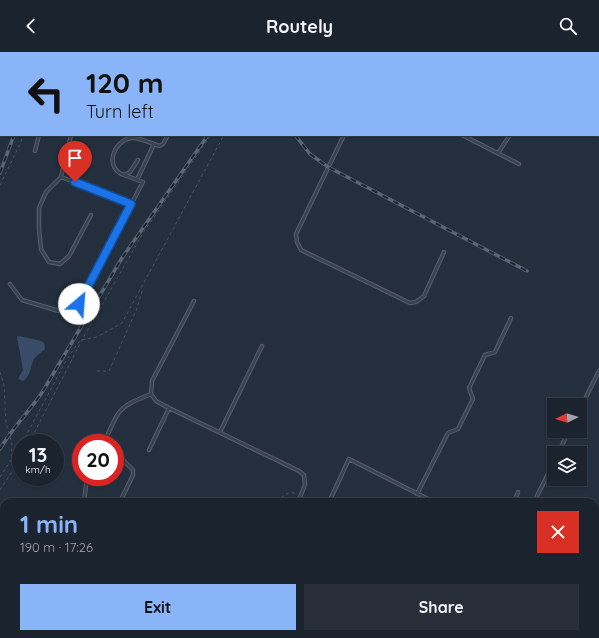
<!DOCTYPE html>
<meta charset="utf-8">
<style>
body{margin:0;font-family:Quicksand,sans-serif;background:#282f3a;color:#f1f3f6;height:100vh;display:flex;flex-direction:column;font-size:15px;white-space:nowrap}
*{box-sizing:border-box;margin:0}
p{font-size:13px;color:#a0a4aa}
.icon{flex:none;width:22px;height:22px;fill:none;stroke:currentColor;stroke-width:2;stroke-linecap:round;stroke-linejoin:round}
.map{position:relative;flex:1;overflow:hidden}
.details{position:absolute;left:0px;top:446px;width:599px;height:140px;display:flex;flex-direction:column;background:#1b232e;border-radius:12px 12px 0 0;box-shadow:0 1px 3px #0004,0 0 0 1px #39404a}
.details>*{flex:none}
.hud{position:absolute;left:0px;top:0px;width:599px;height:84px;box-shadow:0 1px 3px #0004,0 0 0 1px #39404a;background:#8ab4f8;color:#111;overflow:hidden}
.needle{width:26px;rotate:265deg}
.tools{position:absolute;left:547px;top:346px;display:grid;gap:8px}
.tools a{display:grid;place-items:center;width:40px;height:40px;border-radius:0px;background:#1b232e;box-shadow:0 1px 3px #0004,0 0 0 1px #39404a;font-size:20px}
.speed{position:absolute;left:12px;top:382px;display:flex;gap:8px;font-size:20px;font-weight:700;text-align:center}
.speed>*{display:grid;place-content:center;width:52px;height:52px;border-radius:50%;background:#1b232e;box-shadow:0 1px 3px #0004,0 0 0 1px #39404a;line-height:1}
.speed small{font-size:10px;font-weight:400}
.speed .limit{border:6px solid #d22;background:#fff;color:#111}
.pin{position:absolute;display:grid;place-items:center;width:34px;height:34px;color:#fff;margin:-41px -17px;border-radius:50% 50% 50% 0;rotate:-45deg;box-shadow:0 0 4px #0007}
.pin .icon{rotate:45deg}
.me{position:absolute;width:44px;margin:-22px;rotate:27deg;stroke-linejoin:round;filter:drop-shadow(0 0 3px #0008)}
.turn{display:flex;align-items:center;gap:14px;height:84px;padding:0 20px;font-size:18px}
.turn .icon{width:52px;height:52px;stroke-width:2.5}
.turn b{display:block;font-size:28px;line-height:34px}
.round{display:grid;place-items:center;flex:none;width:42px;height:42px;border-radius:0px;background:#282f3a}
.summary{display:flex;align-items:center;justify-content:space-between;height:68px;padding:0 20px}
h1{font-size:24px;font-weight:700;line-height:30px;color:#8ab4f8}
.action{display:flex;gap:8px;margin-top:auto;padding:8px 20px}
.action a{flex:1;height:46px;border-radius:0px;background:#8ab4f8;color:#111;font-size:16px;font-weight:700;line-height:46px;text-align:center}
.action a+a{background:#282f3a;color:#f1f3f6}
header{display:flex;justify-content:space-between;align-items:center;height:52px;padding:0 20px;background:#1b232e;font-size:18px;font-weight:700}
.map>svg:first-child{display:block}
.green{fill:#263c3f}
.water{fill:#394c67}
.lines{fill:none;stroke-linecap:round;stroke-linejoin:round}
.service-casing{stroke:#565f6c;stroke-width:4.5}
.path{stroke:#44595c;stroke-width:1;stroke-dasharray:3 3;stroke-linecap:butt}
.service{stroke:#38414e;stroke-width:2.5}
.rail-casing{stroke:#5a6575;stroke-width:3.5}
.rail{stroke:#1d2633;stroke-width:2;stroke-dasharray:6;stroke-linecap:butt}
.route-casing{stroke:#114b97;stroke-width:10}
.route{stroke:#1a73e8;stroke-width:7}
</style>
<header><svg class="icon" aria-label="back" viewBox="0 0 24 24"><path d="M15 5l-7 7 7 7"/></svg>Routely<svg class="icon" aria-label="search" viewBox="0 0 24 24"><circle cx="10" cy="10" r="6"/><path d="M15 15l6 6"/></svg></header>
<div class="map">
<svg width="599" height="586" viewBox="0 0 599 586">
<rect width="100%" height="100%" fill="#242f3e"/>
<path class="green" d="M394,0H599V47L598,1H393Z"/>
<path class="water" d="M19,284L41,289L44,291L45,297C41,301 34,305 33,309C30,316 31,323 23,329L18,327L23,318L17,285Z"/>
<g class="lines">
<g class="service-casing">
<path id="service" d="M84,0L88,1
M59,1L60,0
M144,1L145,0
M204,1L205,0
M384,1L385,0
M598,53L599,54
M71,83L61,125L46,140L39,156V177L41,197L49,210L60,212L69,204L91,163
M344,83L296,182L297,190L301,198L410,251L416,250L424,244L444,200
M462,83L519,112
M35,99L39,83
M498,101L510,83
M138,108L130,120L124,123C104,116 113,89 131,86C139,85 151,91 159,94L163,92L168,83
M61,125L131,152
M137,128L154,92
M10,232L22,248L59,259L79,252L143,130L124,123
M194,249L152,329L151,342L156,349L169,356L299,419L304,423L305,433L298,450
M580,357L599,319
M220,380L262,294
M103,391C109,382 112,371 118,362C125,351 140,347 151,342
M149,398L169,356
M558,401L569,379
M417,442L448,381L458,377L473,347L469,336L485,303L495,300L511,266
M84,450L87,425
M120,450L133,423V418L124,409
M329,450L349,407L434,450
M514,450L518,440
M534,450L554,410
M0,516L4,515
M45,582L53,586
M72,582L81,586
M138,582L147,586
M176,582L178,586
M31,586L35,582
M97,586L99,582
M230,586L232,582
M397,586L399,582
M480,586V582"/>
</g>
<path class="path" d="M269,1V0
M0,133L20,92L23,83
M97,319H109L136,259L143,236
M0,320L4,333L6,371L12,392L11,410
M22,391L67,307L78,291L82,288L97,285L122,271L224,83
M29,391L82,288L143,181L211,83
M0,425L21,393
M0,438L21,406
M277,450C283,444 288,438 297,442"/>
<use href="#service" class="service"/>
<g class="rail-casing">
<path id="rail" d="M24,1V0
M38,1V0
M46,1V0
M256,1V0
M288,1V0
M295,83L310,102L328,115L527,219
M0,121L14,83
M0,397C12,376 30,359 43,339L122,206L208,83"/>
</g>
<use href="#rail" class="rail"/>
</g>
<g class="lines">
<g class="route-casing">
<path id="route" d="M75,130L131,152L79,252"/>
</g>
<use href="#route" class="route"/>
</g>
</svg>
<div class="tools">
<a><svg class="needle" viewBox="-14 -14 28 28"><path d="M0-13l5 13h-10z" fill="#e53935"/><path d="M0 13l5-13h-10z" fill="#a0a4aa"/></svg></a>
<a><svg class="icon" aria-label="layers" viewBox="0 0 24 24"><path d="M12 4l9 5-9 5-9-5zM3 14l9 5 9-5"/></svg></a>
</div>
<div class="speed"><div>13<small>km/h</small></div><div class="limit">20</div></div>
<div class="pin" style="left:75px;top:130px;background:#d93025"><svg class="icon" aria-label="arrive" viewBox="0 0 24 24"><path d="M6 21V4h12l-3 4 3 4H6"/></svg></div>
<svg class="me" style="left:79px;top:252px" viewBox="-20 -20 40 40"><circle r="19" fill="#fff"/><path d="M0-13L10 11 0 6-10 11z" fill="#1a73e8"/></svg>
<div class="hud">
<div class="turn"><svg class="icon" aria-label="left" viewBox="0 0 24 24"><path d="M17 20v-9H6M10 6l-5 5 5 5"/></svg><div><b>120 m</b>Turn left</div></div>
</div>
<section class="details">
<div class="summary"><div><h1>1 min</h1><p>190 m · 17:26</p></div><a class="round" style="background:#d93025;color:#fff"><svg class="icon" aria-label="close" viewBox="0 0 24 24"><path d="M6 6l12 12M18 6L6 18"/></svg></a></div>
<div class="action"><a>Exit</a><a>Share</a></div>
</section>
</div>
